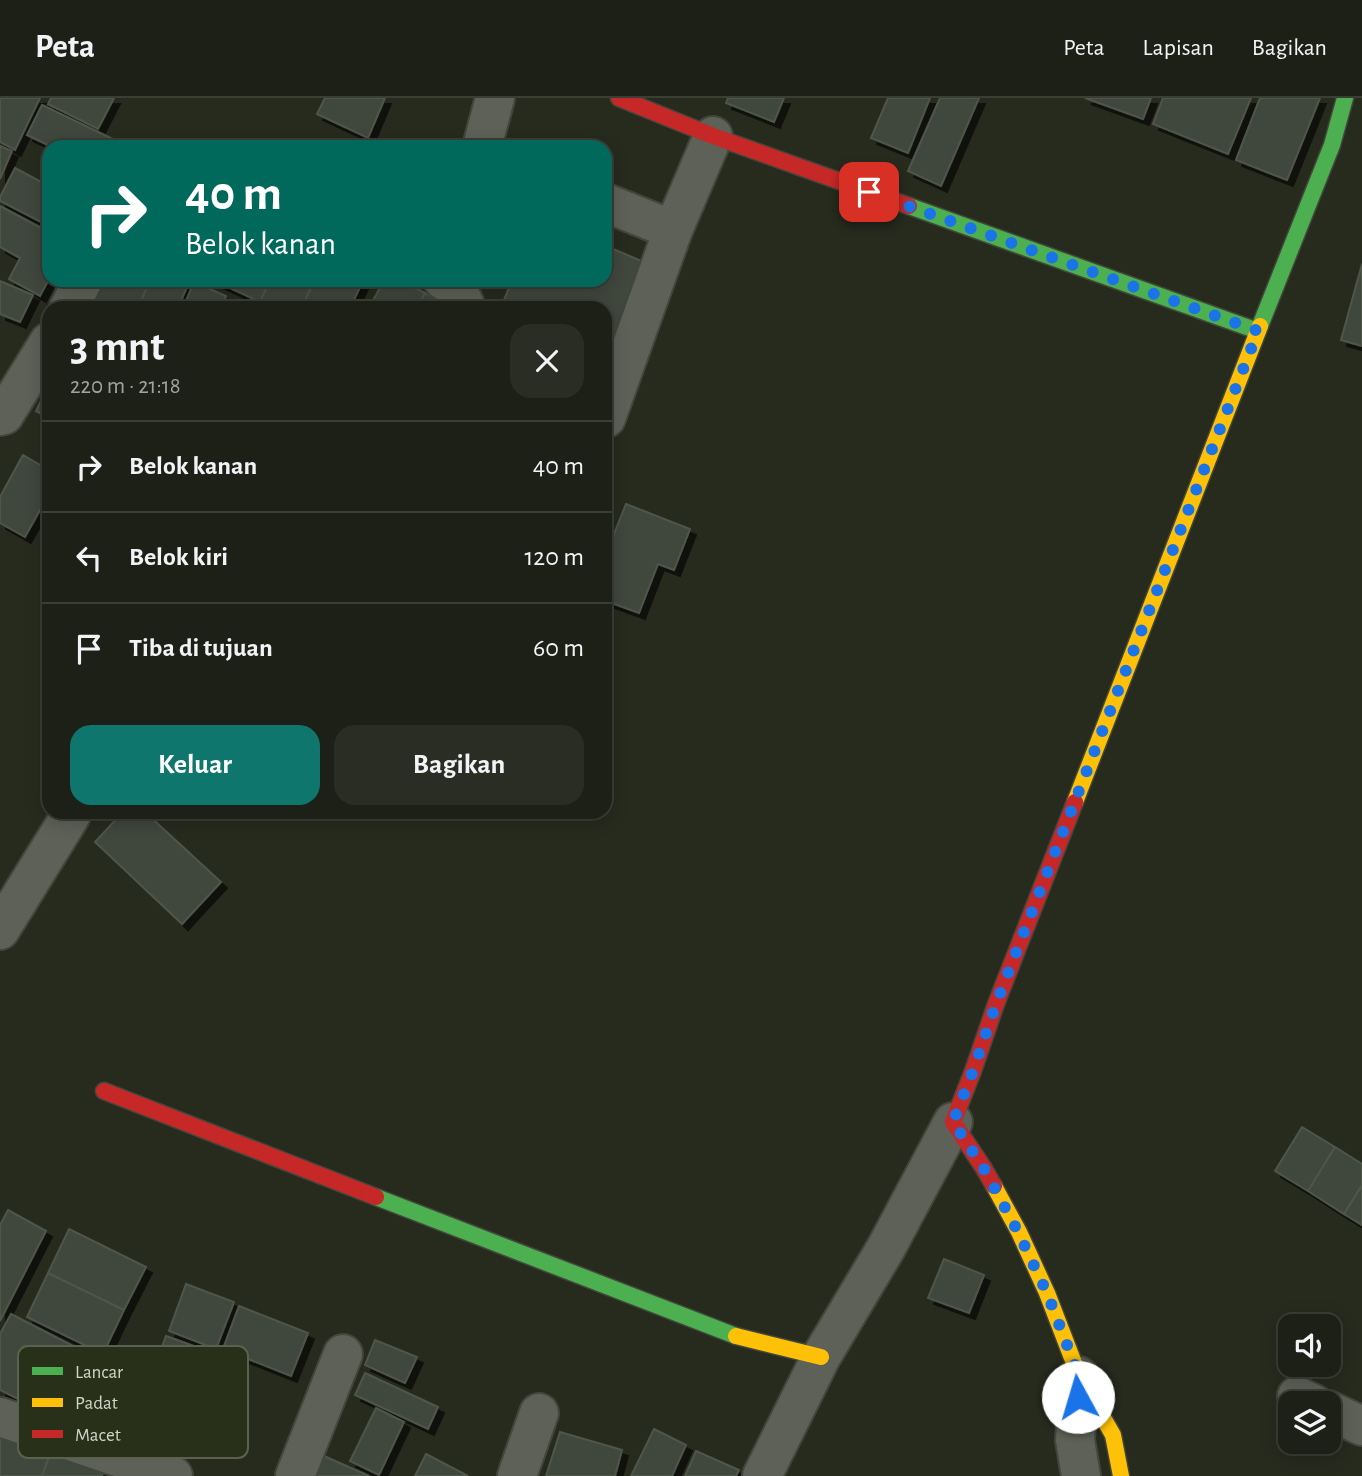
<!DOCTYPE html>
<html lang="id">
<meta charset="utf-8">
<style>
body{margin:0;font-family:"Alegreya Sans",sans-serif;background:#2a2d23;color:#f1f3f6;height:100vh;display:flex;flex-direction:column;font-size:26px;white-space:nowrap}
*{box-sizing:border-box;margin:0}
p{font-size:23px;color:#a0a3a1}
.icon{flex:none;width:38px;height:38px;fill:none;stroke:currentColor;stroke-width:2;stroke-linecap:round;stroke-linejoin:round}
.map{position:relative;flex:1;overflow:hidden}
.side{position:absolute;left:42px;top:203px;width:570px;height:518px;display:flex;flex-direction:column;background:#1d2016;border-radius:21px;box-shadow:0 4px 18px #0003,0 0 0 2px #3b3e35}
.side>*{flex:none}
.hud{position:absolute;left:42px;top:42px;width:570px;height:147px;border-radius:21px;box-shadow:0 4px 18px #0003,0 0 0 2px #3b3e35;background:#00695c;color:#fff;overflow:hidden}
.controls{position:absolute;left:1278px;top:1216px;display:grid;gap:14px}
.controls a{display:grid;place-items:center;width:63px;height:63px;border-radius:14px;background:#1d2016;box-shadow:0 4px 18px #0003,0 0 0 2px #3b3e35;font-size:35px}
.pin{position:absolute;display:grid;place-items:center;width:60px;height:60px;color:#fff;margin:-30px;border-radius:14px;box-shadow:0 4px 10px #0006}
.me{position:absolute;width:77px;margin:-38px;rotate:354deg;stroke-linejoin:round;filter:drop-shadow(0 0 5px #0008)}
.turn{display:flex;align-items:center;gap:24px;height:147px;padding:0 28px;font-size:32px}
.turn .icon{width:91px;height:91px;stroke-width:2.5}
.turn b{display:block;font-size:49px;line-height:60px}
.round{display:grid;place-items:center;flex:none;width:74px;height:74px;border-radius:21px;background:#2a2d23}
.summary{display:flex;align-items:center;justify-content:space-between;height:119px;padding:0 28px}
h1{font-size:42px;font-weight:700;line-height:52px}
.primary-button{display:flex;gap:14px;margin-top:auto;padding:14px 28px}
.primary-button a{flex:1;height:80px;border-radius:21px;background:#0f766e;color:#fff;font-size:28px;font-weight:700;line-height:80px;text-align:center}
.primary-button a+a{background:#2a2d23;color:#f1f3f6}
ul{padding:0;list-style:none}
li{display:flex;align-items:center;gap:21px;height:91px;padding:0 28px;border-top:2px solid #3b3e35}
li div{flex:1}
li b{display:block;font-size:26px}
li em{font-style:normal}
header{display:flex;align-items:center;gap:42px;box-sizing:border-box;height:98px;padding:0 35px;background:#1d2016;border-bottom:2px solid #3b3e35}
header strong{font-size:33px}
nav{display:flex;gap:38px;margin-inline-start:auto;font-size:24px}
.map>svg:first-child{display:block}
.building{fill:#41473c;stroke:#4f554a;stroke-width:2;filter:url(#shadow)}
.lines{fill:none;stroke-linecap:round;stroke-linejoin:round}
.street-casing{stroke:#42463b;stroke-width:42}
.fast-casing{stroke:#42463b;stroke-width:19}
.slow-casing{stroke:#42463b;stroke-width:19}
.jam-casing{stroke:#42463b;stroke-width:19}
.street{stroke:#5d6157;stroke-width:38}
.fast{stroke:#4caf50;stroke-width:16}
.slow{stroke:#ffc107;stroke-width:16}
.jam{stroke:#c62828;stroke-width:16}
.route{stroke:#1a73e8;stroke-width:12;stroke-dasharray:0 21.6}
.key{fill:#283019;stroke:#5a624d;stroke-width:2}
.key-label{font-size:19px;fill:#d0d6c7}
</style>
<header>
<strong>Peta</strong>
<nav><a>Peta</a><a>Lapisan</a><a>Bagikan</a></nav>
</header>
<div class="map">
<svg width="1362" height="1378" viewBox="0 0 1362 1378">
<defs>
<filter id="shadow"><feDropShadow dx="6" dy="6" stdDeviation="0" flood-color="#0009"/></filter>
</defs>
<rect width="100%" height="100%" fill="#272b1e"/>
<path class="building" d="M0,0H40L15,52L0,44Z
M51,0H114L98,31L48,6Z
M325,0H385L368,40L317,16Z
M728,0H784L774,24L726,5Z
M888,0H930L908,55L871,40Z
M940,0H979L941,88L908,73Z
M1085,0H1151L1143,21Z
M1163,0H1251L1228,56L1153,26Z
M1260,0H1320L1287,82L1236,62Z
M42,7L117,43L114,49H52L27,37Z
M0,48L12,53L0,81Z
M15,70L49,88V128L0,103V99Z
M0,108L49,134V181L40,198L9,181L20,160L0,149Z
M606,148L644,164L609,251L606,250V210H509L502,207L512,182H606Z
M1362,166V248L1341,242Z
M94,182H150L138,210H82Z
M150,182H190L178,210H138Z
M213,182H270L260,204Z
M270,182H315L301,210H272L260,204Z
M315,182H362L363,183L350,210H301Z
M384,182H401L425,195L417,210H369Z
M0,183L33,197L20,224L0,216Z
M194,184L226,198L221,210H183Z
M425,195L453,210H417Z
M238,202L258,210H235Z
M49,287V320L36,313Z
M23,357L49,372V396L25,439L0,425V399Z
M626,406L690,431L674,472L658,466L639,515L606,503V445L610,446Z
M123,714H145L221,784L182,826L95,744Z
M1302,1029L1335,1049L1308,1093L1275,1073Z
M1335,1049L1362,1066V1087L1344,1116L1308,1093Z
M1362,1087V1127L1344,1116Z
M8,1112L46,1133L0,1223V1127Z
M69,1131L146,1169L124,1212L48,1175Z
M944,1161L984,1177L969,1215L928,1200Z
M48,1175L124,1212L103,1256L27,1219Z
M186,1186L234,1204L216,1251L169,1233Z
M239,1208L308,1235L291,1278L223,1251Z
M11,1216L73,1248L40,1312L0,1292V1236Z
M166,1238L230,1261L212,1310L148,1286Z
M375,1242L417,1259L405,1285L365,1267Z
M365,1275L438,1309L428,1331L355,1297Z
M376,1310L404,1324L379,1377L350,1363Z
M654,1331L686,1347L672,1378H631Z
M560,1334L622,1352L615,1378H546Z
M0,1339L50,1356L42,1378H0Z
M696,1353L739,1372L736,1378H685Z
M315,1354L369,1378H305Z
M50,1356L103,1374L102,1378H42Z
M426,1356L468,1378H415Z"/>
<g class="lines">
<g class="street-casing">
<path id="street" d="M482,49L495,0
M606,105L673,132
M443,182C456,189 461,196 466,210
M69,210L83,182
M0,318L4,317L49,244
M606,320L673,132L713,38
M0,832L71,717
M1079,1278L1075,1342L1081,1378
M1297,1298L1314,1306
M1328,1312L1362,1328
M0,1319L173,1378
M295,1378L343,1256
M517,1378L539,1315
M762,1378L821,1259L886,1150L953,1024"/>
</g>
<g class="fast-casing">
<path id="fast" d="M909,108L1258,233
M1260,228L1332,47L1345,0
M376,1099L736,1238"/>
</g>
<g class="slow-casing">
<path id="slow" d="M1075,704L1260,228
M994,1088L1019,1134L1047,1195L1079,1278L1113,1337L1121,1378
M736,1238L821,1259"/>
</g>
<g class="jam-casing">
<path id="jam" d="M619,0L713,38L909,108
M104,993L376,1099
M994,1088L983,1069L953,1024L973,973L996,906L1075,704"/>
</g>
<use href="#street" class="street"/>
<use href="#fast" class="fast"/>
<use href="#slow" class="slow"/>
<use href="#jam" class="jam"/>
</g>
<g class="lines">
<path class="route" d="M869,94L1258,233L996,906L973,973L953,1024L983,1069L1018,1134L1047,1195L1079,1278L1078,1299"/>
</g>
<rect x="18" y="1248" width="230" height="112" rx="10" class="key"/>
<rect x="32" y="1269" width="31" height="8" fill="#4caf50"/>
<rect x="32" y="1300" width="31" height="9" fill="#ffc107"/>
<rect x="32" y="1332" width="31" height="8" fill="#c62828"/>
<g class="key-label">
<text x="75" y="1280">Lancar</text>
<text x="75" y="1311">Padat</text>
<text x="75" y="1343">Macet</text>
</g>
</svg>
<div class="controls">
<a><svg class="icon" aria-label="sound" viewBox="0 0 24 24"><path d="M4 9h4l5-4v14l-5-4H4zM17 9q2 3 0 6"/></svg></a>
<a><svg class="icon" aria-label="layers" viewBox="0 0 24 24"><path d="M12 4l9 5-9 5-9-5zM3 14l9 5 9-5"/></svg></a>
</div>
<div class="pin" style="left:869px;top:94px;background:#d93025"><svg class="icon" aria-label="arrive" viewBox="0 0 24 24"><path d="M6 21V4h12l-3 4 3 4H6"/></svg></div>
<svg class="me" style="left:1078px;top:1299px" viewBox="-20 -20 40 40"><circle r="19" fill="#fff"/><path d="M0-13L10 11 0 6-10 11z" fill="#1a73e8"/></svg>
<div class="hud">
<div class="turn"><svg class="icon" aria-label="right" viewBox="0 0 24 24"><path d="M7 20v-9h11M14 6l5 5-5 5"/></svg><div><b>40 m</b>Belok kanan</div></div>
</div>
<section class="side">
<div class="summary"><div><h1>3 mnt</h1><p>220 m · 21:18</p></div><a class="round"><svg class="icon" aria-label="close" viewBox="0 0 24 24"><path d="M6 6l12 12M18 6L6 18"/></svg></a></div>
<ul>
<li><svg class="icon" aria-label="right" viewBox="0 0 24 24"><path d="M7 20v-9h11M14 6l5 5-5 5"/></svg><div><b>Belok kanan</b></div><em>40 m</em></li>
<li><svg class="icon" aria-label="left" viewBox="0 0 24 24"><path d="M17 20v-9H6M10 6l-5 5 5 5"/></svg><div><b>Belok kiri</b></div><em>120 m</em></li>
<li><svg class="icon" aria-label="arrive" viewBox="0 0 24 24"><path d="M6 21V4h12l-3 4 3 4H6"/></svg><div><b>Tiba di tujuan</b></div><em>60 m</em></li>
</ul>
<div class="primary-button"><a>Keluar</a><a>Bagikan</a></div>
</section>
</div>
